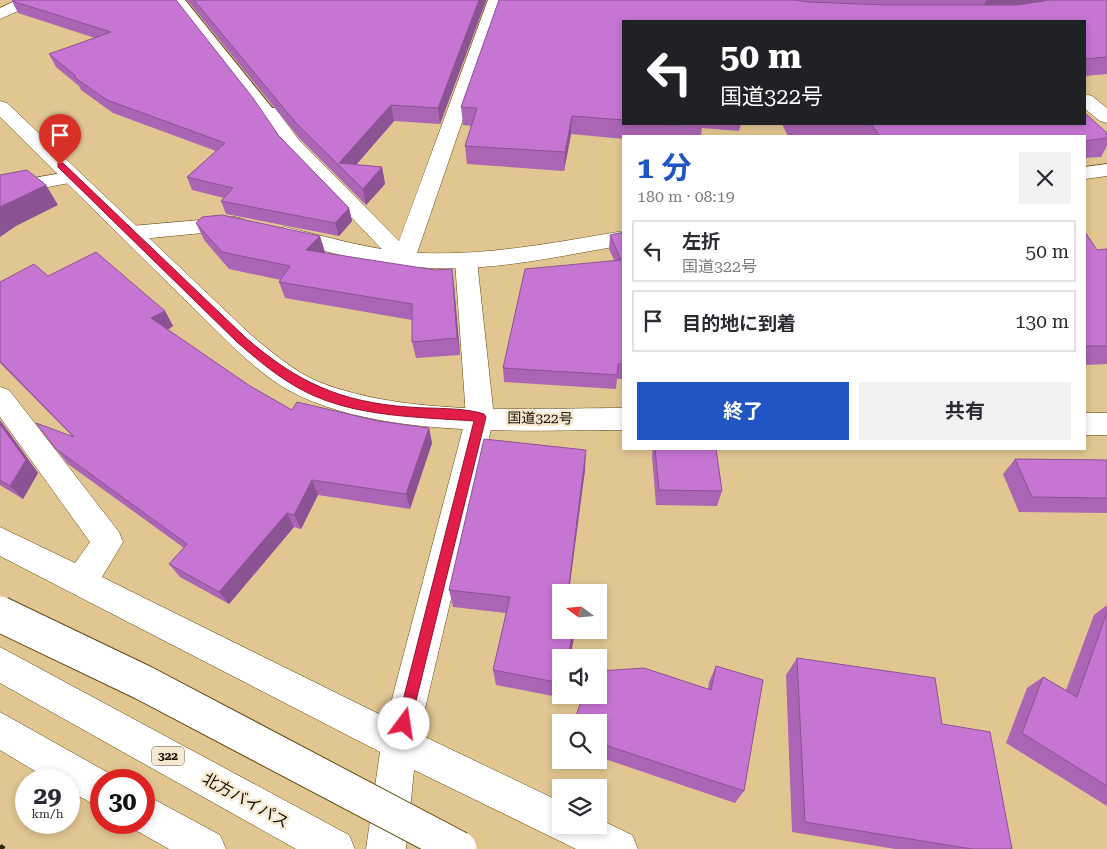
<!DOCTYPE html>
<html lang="ja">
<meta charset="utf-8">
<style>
body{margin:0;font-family:"Roboto Serif","Noto Sans JP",serif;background:#f2f2f3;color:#2b2b33;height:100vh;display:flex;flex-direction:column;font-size:19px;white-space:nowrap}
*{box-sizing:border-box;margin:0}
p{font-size:16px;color:#7c7c81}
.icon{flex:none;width:28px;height:28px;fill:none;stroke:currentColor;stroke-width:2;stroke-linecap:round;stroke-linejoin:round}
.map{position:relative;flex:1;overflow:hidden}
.side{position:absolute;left:622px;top:135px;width:464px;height:315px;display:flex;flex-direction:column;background:#fff;border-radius:0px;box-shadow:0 2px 8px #0003}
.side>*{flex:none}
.guide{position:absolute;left:622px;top:20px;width:464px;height:105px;border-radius:0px;box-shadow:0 2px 8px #0003;background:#202124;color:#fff;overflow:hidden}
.needle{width:32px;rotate:286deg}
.fabs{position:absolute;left:552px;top:584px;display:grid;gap:10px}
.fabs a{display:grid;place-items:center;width:55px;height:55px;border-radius:0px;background:#fff;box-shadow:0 2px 8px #0003;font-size:25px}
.speed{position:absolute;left:15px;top:769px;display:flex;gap:10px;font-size:25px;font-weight:700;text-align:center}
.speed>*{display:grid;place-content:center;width:65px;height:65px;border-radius:50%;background:#fff;box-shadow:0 2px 8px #0003;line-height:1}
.speed small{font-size:12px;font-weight:400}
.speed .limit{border:8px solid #d22;background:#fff;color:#111}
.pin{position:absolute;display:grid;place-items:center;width:42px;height:42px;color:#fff;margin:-51px -21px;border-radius:50% 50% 50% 0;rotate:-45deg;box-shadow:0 0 5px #0007}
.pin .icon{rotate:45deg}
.me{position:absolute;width:55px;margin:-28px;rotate:14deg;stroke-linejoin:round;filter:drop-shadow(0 0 4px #0008)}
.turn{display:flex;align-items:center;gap:18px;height:105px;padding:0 15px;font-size:22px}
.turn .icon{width:65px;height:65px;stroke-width:2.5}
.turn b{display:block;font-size:35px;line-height:42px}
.round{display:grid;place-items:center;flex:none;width:52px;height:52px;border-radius:0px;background:#f2f2f3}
.overview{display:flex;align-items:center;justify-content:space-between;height:85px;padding:0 15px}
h1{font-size:30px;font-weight:700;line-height:38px;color:#2155c3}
.primary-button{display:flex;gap:10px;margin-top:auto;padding:10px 15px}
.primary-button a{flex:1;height:58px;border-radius:0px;background:#2155c3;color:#fff;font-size:20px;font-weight:700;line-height:58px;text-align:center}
.primary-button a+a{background:#f2f2f3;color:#2b2b33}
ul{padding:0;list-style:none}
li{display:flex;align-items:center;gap:15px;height:62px;margin:0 10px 8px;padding:0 5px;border:2px solid #e1e1e2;border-radius:0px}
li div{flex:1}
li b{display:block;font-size:19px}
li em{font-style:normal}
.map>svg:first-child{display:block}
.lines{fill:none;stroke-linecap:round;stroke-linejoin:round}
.service-casing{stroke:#604814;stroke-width:2}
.minor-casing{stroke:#604814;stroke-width:1}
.tertiary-casing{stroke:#604814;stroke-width:1}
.trunk-casing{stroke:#604814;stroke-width:1}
.motorway-casing{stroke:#604814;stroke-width:1}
.service{fill:#fff;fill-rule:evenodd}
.minor{fill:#fff;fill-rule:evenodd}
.tertiary{fill:#fff;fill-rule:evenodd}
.trunk{fill:#fff;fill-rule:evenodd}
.motorway{fill:#fff;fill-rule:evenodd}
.rail{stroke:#2e2210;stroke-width:5;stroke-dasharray:9 5;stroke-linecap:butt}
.motorway-bridge-casing{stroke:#604814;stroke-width:37;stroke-linecap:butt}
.motorway-bridge{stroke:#fff;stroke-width:35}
.wall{fill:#ab65b5}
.shaded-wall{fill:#8b5294}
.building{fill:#c775d3;stroke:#8b5294}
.route{fill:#e11d48;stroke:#92132f}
.labels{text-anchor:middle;stroke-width:5;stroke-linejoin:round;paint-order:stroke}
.shield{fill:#f7e9cf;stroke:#5b503e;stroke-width:1}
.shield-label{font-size:12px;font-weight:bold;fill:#180e00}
.street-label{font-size:14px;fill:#180e00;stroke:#f7e9cf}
.near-street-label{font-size:16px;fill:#180e00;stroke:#f7e9cf}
</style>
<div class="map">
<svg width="1107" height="849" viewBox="0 0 1107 849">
<rect width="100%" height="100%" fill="#e2c692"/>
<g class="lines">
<g class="service-casing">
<path id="service" d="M173,0H185L273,109L275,112L273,115H263Z"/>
</g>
<g class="minor-casing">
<path id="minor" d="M17,0H38L36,3L0,19V8Z
M488,0H504L415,259L412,264L404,267L396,264L285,148L259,112L261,108H275L299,140L399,241Z
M1085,94L1092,96L1107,108V123L1100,121L1085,109Z
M73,171L80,173L83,177L80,181L0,196V184Z
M466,253L474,256L477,261L494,417L419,734L561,802V825H599V819L632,835L638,849H576L414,770L406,849H366L380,752L0,556V527L75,563L90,542L0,417V387L9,390L119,532L123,542L102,577L387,718L466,417L455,261L458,256Z"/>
</g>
<g class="tertiary-casing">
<path id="tertiary" d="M1107,164V176L1085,179V167Z
M235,217L243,219L246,224L243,229L131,240L123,238L120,233L123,228L131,226Z
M285,227C324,236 364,248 404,252C478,258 551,243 624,231V245C560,256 495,271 431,268C378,266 328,252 277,239L274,234L277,229Z"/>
</g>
<g class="trunk-casing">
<path id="trunk" d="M0,101L7,103L251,335C272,352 293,371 319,382C408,417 529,408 624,408V430C525,430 379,439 290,391C269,380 251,363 233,347L0,117Z
M1085,413H1107V435H1085Z
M0,647L349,835L355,849H296L0,683Z"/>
</g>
<g class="motorway-casing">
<path id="motorway" d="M0,712L114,776L116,780H101V808L69,791V780H50L0,750Z
M144,794L220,835L226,849H169L130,827L129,822H144Z"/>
</g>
<use href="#service" class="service"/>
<use href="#minor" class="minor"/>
<use href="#tertiary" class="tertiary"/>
<use href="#trunk" class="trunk"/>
<use href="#motorway" class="motorway"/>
<path class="rail" d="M0,846L4,849"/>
<g class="motorway-bridge-casing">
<path id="motorway-bridge" d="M0,614L144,683L459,849"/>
</g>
<use href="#motorway-bridge" class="motorway-bridge"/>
</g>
<path class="wall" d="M176,0L279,136L349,208L352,221L339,236L226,214L221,201L224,198L192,190L187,177L216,151L113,113L81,90L79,86L56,67L49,54L95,38L18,13L12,1Z
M187,0H486V1L440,124L394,121L356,165L382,167L385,184L366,205L300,139Z
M499,0H1107V74L1085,76V21H624V124H741L739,131L702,128L701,136H624V139L571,134L564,171L467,164L465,146L471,126L463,125L461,107Z
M782,124H1085L1107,133V146L1101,157L1085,158V136H788Z
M196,223L325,252L324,253L454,285L460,355L416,358L412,342V320L285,298L279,282L281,280L229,269L204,240Z
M624,232V379H617L616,389L504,382L503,368L614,260L609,249L610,235Z
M1085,232L1097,250L1107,249V364L1085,365Z
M48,276L165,311L173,326L168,330L250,386L292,410L429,428L432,443L410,509L318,495L301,529L294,527L229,604L180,577L169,564L184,548L68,464L56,449L71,435L0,363V282Z
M0,420L38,473L23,499L0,485Z
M653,449H716L722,491L717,506L656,505L652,456Z
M1015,459L1107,460V513L1019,512L1003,474Z
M585,470L561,630H575L574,638L561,658V695H563V698L496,685L493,670L506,613L453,607L449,590Z
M1107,605V806L1006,743L1027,688L1043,677L1066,690L1094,615Z
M797,658L942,724L1012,849H895L792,832L786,675Z
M716,666L744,791L735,803L599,757V722L708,689L709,682Z"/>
<path class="shaded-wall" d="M479,0H486V1L440,124L438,108Z
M986,0H1071L980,14Z
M391,105L394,121L348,174L339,163Z
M572,116L571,134L564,171L565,152Z
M382,167L385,184L366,205L363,189Z
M46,185L58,205L16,226L0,237V207Z
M349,208L352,221L339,236L335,223Z
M320,236L325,252L312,267L306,250Z
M452,269L454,285L460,355L457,338Z
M165,311L173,326L160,334L151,318Z
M0,420L38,473L23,499L10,486Z
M429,428L432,443L410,509L406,494Z
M586,450L585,470L569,592H568Z
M312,480L318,495L301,529L294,515Z
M287,513L294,527L229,604L219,592Z
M573,630H575L574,638L570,658H568Z"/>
<path class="building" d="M13,0H176L253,98L279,136L349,208L335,223L221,201L233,188L187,177L225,143L107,100L74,77L76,76L49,54L111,32L12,1Z
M194,0H479L438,108L391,105L339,163L382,167L363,189L296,123Z
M499,0H794L809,2L886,5H1017L1050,0H1107V57L1085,59V21H624V120L572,116L565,152L465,146L477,108L461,107Z
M1085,113L1107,133V138L1085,141V136H880L871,124H1085Z
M659,124H676L675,125Z
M27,170L46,185L0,207V175Z
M222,215L320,236L306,250L435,270L452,269L457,338L412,342V304L279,282L290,266L222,252L196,223L202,217Z
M624,232V364H618L617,375L503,368L525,269L621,260L610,235Z
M1085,232L1097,250L1107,249V346H1085Z
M96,252L165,311L151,318L250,386L292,410L297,402L378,421L429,428L406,494L312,480L294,515L287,513L219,592L169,564L187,544L56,449L36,423L74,437L0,361V282L34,264L48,276Z
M0,424L26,460L10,486L0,480Z
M484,439L586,450L568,592H561V630H573L568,658H561V683L493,670L510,597L449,590Z
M655,449H716L722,491L659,490Z
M1015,459L1107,460V498L1032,497Z
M1107,612V786L1022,733L1043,677L1077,697Z
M797,658L935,678L942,724L990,732L1012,849H972L805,822Z
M716,666L763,680L744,791L599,743V722H574L583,695H599V671L644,668L711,690Z"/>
<path class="route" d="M58,163H63L246,338C297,382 340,402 408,407C431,409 463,407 484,414L486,417L409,729L404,731L399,729L397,724L474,421C418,417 354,417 304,391C279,378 259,361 238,343L58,167Z"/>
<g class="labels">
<rect class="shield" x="152" y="746.5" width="32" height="19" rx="4"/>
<g class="shield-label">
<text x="168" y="760">322</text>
</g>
<g class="street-label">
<text transform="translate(540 418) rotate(1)" y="5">国道322号</text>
</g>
<g class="near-street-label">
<text transform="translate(246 800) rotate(29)" y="6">北方バイパス</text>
</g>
</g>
</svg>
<div class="fabs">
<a><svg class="needle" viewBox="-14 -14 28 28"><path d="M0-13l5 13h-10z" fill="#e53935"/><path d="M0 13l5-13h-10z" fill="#7c7c81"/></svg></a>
<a><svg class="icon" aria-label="sound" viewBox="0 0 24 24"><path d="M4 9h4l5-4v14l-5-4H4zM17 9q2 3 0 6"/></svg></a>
<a><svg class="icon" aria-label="search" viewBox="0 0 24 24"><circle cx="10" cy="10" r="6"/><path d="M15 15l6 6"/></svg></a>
<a><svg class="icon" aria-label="layers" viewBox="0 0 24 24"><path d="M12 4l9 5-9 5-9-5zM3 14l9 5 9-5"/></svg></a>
</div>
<div class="speed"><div>29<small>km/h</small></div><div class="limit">30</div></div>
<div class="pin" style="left:60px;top:165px;background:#d93025"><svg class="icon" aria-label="arrive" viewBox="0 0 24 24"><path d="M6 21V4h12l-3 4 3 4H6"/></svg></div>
<svg class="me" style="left:404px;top:724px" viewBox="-20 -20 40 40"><circle r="19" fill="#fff"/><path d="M0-13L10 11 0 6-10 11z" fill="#e11d48"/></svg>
<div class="guide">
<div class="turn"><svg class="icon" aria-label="left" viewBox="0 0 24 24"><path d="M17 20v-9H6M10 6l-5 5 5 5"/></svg><div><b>50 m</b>国道322号</div></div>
</div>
<section class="side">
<div class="overview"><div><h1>1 分</h1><p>180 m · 08:19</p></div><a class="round"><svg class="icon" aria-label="close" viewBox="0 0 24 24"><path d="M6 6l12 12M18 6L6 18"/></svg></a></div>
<ul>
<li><svg class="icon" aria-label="left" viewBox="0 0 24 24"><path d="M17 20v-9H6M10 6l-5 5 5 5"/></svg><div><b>左折</b><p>国道322号</p></div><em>50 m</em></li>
<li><svg class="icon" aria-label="arrive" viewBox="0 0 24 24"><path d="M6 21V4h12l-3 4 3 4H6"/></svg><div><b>目的地に到着</b></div><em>130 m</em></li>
</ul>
<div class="primary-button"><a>終了</a><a>共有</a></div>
</section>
</div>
